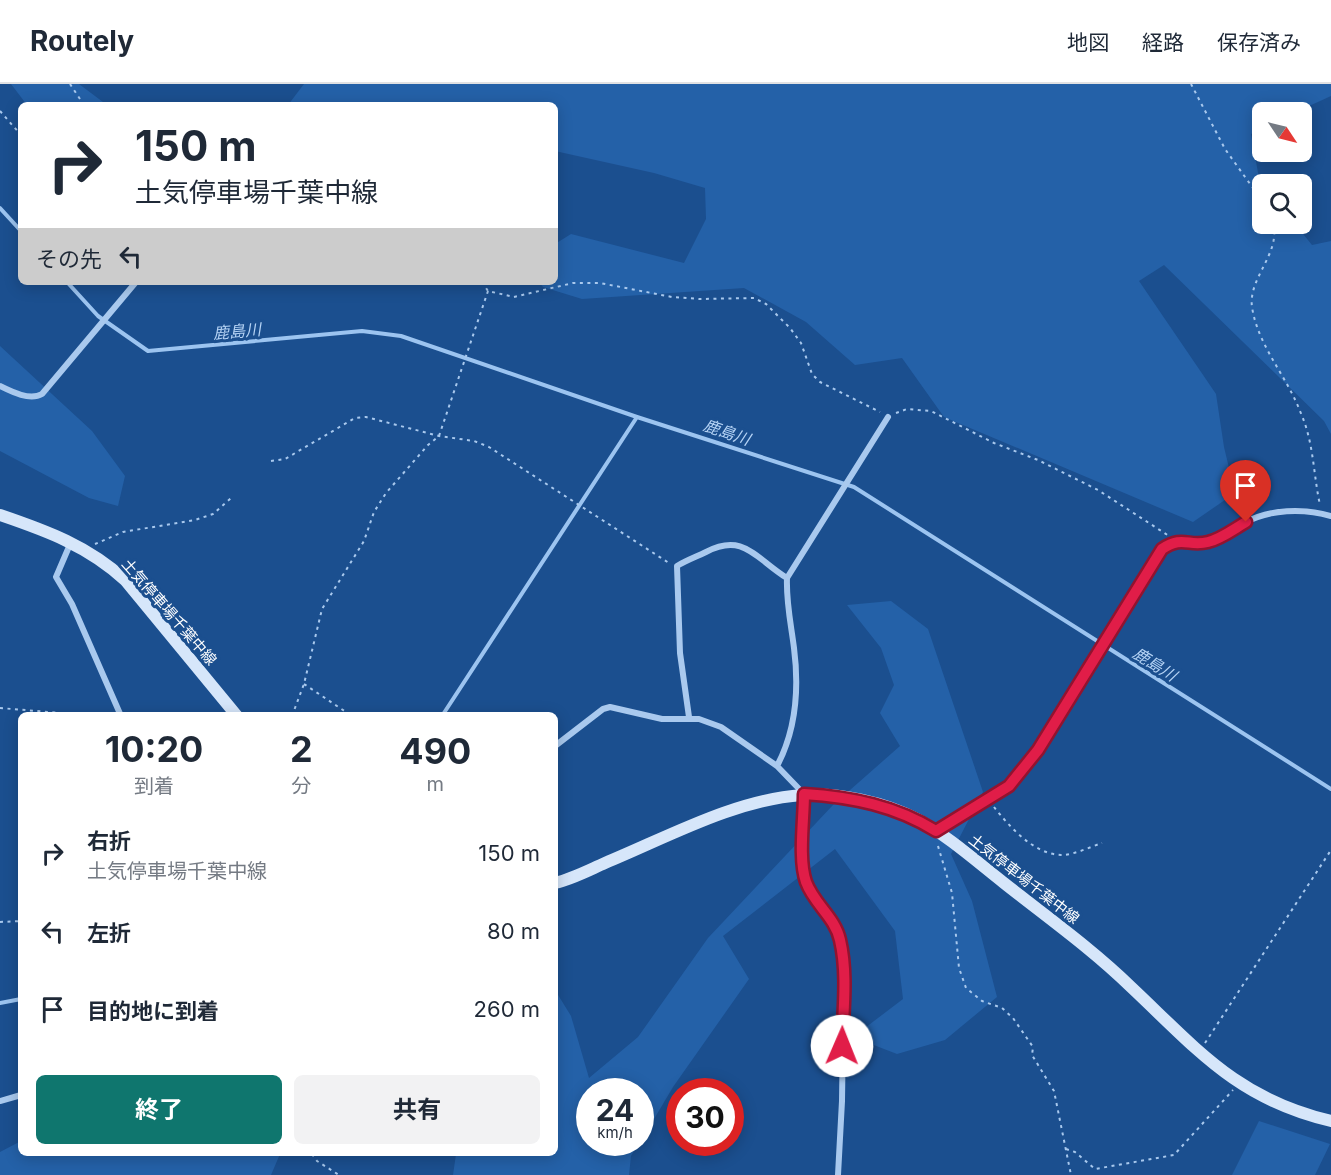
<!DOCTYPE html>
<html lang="ja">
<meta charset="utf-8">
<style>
body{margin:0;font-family:Inter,"Noto Sans JP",sans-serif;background:#f2f2f3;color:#1f2937;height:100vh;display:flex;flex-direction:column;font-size:22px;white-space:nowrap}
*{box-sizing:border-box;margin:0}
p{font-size:20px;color:#747a83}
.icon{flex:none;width:33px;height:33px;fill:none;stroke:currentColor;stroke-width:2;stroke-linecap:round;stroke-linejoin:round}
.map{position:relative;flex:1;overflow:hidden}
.drawer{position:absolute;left:18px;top:628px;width:540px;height:444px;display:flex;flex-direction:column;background:#fff;border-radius:9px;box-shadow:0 3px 15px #0003}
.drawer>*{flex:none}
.top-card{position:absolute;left:18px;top:18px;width:540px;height:183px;border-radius:9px;box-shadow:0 3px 15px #0003;background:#fff;color:#1f2937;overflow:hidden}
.needle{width:39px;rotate:125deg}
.controls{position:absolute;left:1252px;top:18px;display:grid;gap:12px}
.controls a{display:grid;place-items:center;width:60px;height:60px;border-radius:9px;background:#fff;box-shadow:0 3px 15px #0003;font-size:30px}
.speed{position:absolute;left:576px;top:994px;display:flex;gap:12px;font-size:30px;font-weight:700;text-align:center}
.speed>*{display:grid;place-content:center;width:78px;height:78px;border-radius:50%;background:#fff;box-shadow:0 3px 15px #0003;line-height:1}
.speed small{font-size:15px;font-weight:400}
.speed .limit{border:9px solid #d22;background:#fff;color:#111}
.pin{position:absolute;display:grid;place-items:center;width:51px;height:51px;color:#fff;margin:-62px -26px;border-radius:50% 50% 50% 0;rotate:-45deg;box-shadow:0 0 6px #0007}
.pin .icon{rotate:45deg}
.me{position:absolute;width:66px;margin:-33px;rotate:1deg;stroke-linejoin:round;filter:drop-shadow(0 0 4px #0008)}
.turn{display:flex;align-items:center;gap:21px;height:126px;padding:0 18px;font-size:27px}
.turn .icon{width:78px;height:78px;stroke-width:2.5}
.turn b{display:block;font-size:42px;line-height:51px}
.then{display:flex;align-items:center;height:57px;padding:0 18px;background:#0003;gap:12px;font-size:22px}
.eta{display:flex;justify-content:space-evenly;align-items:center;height:102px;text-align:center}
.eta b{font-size:36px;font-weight:700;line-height:42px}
.primary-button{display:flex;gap:12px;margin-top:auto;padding:12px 18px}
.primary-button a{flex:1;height:69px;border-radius:9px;background:#0f766e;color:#fff;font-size:24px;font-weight:700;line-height:69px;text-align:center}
.primary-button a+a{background:#f2f2f3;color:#1f2937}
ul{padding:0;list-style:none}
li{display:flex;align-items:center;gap:18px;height:78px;padding:0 18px}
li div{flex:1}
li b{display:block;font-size:22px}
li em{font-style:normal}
header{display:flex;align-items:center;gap:36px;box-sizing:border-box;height:84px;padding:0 30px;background:#fff;border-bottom:2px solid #e0e1e3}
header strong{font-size:28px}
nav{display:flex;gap:33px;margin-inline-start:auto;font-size:21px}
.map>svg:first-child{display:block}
.green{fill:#2461a8}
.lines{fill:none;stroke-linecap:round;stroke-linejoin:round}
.stream{stroke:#9cc4f0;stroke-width:4}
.path{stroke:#a9c9ee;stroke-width:2;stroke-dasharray:3 4.5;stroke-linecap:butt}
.street{stroke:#a9c9ee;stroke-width:6}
.secondary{stroke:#d6e6fa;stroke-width:12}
.route-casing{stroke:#92132f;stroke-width:15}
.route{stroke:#e11d48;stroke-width:10}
.labels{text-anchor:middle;stroke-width:6;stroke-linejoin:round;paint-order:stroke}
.street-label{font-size:15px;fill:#fff;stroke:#1b4f8f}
.water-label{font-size:16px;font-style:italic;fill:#b5d3f5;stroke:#1b4f8f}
</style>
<header>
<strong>Routely</strong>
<nav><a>地図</a><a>経路</a><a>保存済み</a></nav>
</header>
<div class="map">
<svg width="1331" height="1091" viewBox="0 0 1331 1091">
<rect width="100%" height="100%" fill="#1b4f8f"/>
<path class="green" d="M11,0H79L107,21H27Z
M304,0H1331V12L1296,28H1263V44L1251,50L1259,94L1264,100L1263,140H1295L1312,161L1331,157V350L1324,337L1164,181L1139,197L1216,310L1224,363L1235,409L1193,438L944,333L902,274L855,281L806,238L744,204L582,215L543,203L539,198H555V160L571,150L684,179L706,135L705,104L654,89L555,67V21H288Z
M0,262L92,347L125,392L118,422L89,414L0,367Z
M891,517L928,545L983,708L951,770L972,817L997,913L945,956L897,970L853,953L903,915L895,847L835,765L723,852L749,895L673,1003L641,1057L640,1008H590V1059H639L631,1072L629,1091H453L456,1070H555V906L571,932L589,994L638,953L708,854L833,721L900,662L880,629L894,601L881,564L847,521Z
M1259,1037L1330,1060L1315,1091H1232Z
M21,1057V1070H280L271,1091H0V1068Z"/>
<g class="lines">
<path class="stream" d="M0,124L21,147
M67,198L98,232L148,267L362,247L401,252L637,333L854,403L1331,705
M442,632L637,333
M0,919L21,915"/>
<path class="path" d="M70,0L84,21
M1191,0L1225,65L1263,118
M0,27L21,51
M1273,140C1281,169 1248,194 1252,223C1258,262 1286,291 1300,327C1314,358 1313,389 1320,421
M482,198L488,207L514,213L573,199H600L672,213L700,215L754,214L766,220L790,244L801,259L812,290L820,298L880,328
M896,329L907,325L931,327L994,359L1038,376L1098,406L1169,452
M271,377L285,375L355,334L366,333L439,352L474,357L489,363L669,479
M95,460L123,448L195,436L213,430L231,414
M304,600L352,632
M0,624L96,632
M292,632L304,600L322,525L364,457L374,428L386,409L428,361L439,352L488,207
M994,723C1009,742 1033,770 1061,771C1074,771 1090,763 1102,759
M938,762L952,809L959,884L966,904L982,917L1002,924L1013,934L1033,963L1032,971L1054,1007L1071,1091
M0,838L21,837
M1205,959L1331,766
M1066,1065L1075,1068L1095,1085L1174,1071L1233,1006
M312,1070L317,1077L339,1091"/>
<path class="street" d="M0,302C12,308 30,317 42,310L136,198
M71,458L56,493L72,520L121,632
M689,633L680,569L677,482C687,476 696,473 706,468C744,448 756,475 787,494
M555,662L603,625L610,623L662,635H699L721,643L777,682L804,710L803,782L806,799L836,840L844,881L842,1017L838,1091
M777,682C796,646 799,603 794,564C791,540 786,518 787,494L888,333
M936,747L997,711L1021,690L1162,466C1182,452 1186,462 1206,459C1220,456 1232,445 1244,439C1270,425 1303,424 1331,432
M0,1017L21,1011"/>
<path class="secondary" d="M0,431C47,447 88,462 125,496L237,632
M555,799C572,795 589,786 605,779C668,753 734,716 802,711C838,708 885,718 917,735C948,752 976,777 1004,799C1047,833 1092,865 1131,903C1197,965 1237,1015 1331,1037"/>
</g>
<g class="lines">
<g class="route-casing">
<path id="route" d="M842,962C843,928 848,890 840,856C835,833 814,820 806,798C798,775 804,735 804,710C852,713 896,722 936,747L1009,702L1038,666L1162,465C1183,451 1188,463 1208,458C1221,455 1234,445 1246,438"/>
</g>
<use href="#route" class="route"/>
</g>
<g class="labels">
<g class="street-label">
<text transform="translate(169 528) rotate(49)" y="5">土気停車場千葉中線</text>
<text transform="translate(1024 795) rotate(38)" y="5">土気停車場千葉中線</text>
</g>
<g class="water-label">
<text transform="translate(237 247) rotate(-5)" y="6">鹿島川</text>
<text transform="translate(727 348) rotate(19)" y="6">鹿島川</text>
<text transform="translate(1155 580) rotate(32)" y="6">鹿島川</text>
</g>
</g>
</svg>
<div class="controls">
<a><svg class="needle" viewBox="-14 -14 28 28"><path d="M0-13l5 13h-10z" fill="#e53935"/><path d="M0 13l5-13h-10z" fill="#747a83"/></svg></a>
<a><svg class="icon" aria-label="search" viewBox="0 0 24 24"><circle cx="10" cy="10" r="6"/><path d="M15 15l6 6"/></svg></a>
</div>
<div class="speed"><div>24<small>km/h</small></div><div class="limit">30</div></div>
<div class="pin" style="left:1246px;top:438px;background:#d93025"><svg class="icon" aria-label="arrive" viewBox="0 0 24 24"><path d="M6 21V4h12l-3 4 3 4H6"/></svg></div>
<svg class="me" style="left:842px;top:962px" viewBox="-20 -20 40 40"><circle r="19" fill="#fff"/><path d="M0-13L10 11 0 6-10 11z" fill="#e11d48"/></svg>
<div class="top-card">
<div class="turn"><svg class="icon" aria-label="right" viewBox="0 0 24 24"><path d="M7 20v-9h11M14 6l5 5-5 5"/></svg><div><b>150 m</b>土気停車場千葉中線</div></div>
<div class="then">その先<svg class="icon" aria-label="left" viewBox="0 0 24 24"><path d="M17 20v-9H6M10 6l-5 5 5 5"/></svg></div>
</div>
<section class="drawer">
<div class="eta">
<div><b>10:20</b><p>到着</p></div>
<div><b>2</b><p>分</p></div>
<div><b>490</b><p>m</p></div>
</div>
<ul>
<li><svg class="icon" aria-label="right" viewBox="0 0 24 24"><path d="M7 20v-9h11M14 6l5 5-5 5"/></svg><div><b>右折</b><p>土気停車場千葉中線</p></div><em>150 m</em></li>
<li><svg class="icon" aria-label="left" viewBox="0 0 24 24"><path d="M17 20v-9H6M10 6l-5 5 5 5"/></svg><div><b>左折</b></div><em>80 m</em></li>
<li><svg class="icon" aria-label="arrive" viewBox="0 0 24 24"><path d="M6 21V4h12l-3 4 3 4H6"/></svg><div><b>目的地に到着</b></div><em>260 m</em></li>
</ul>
<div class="primary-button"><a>終了</a><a>共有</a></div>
</section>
</div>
